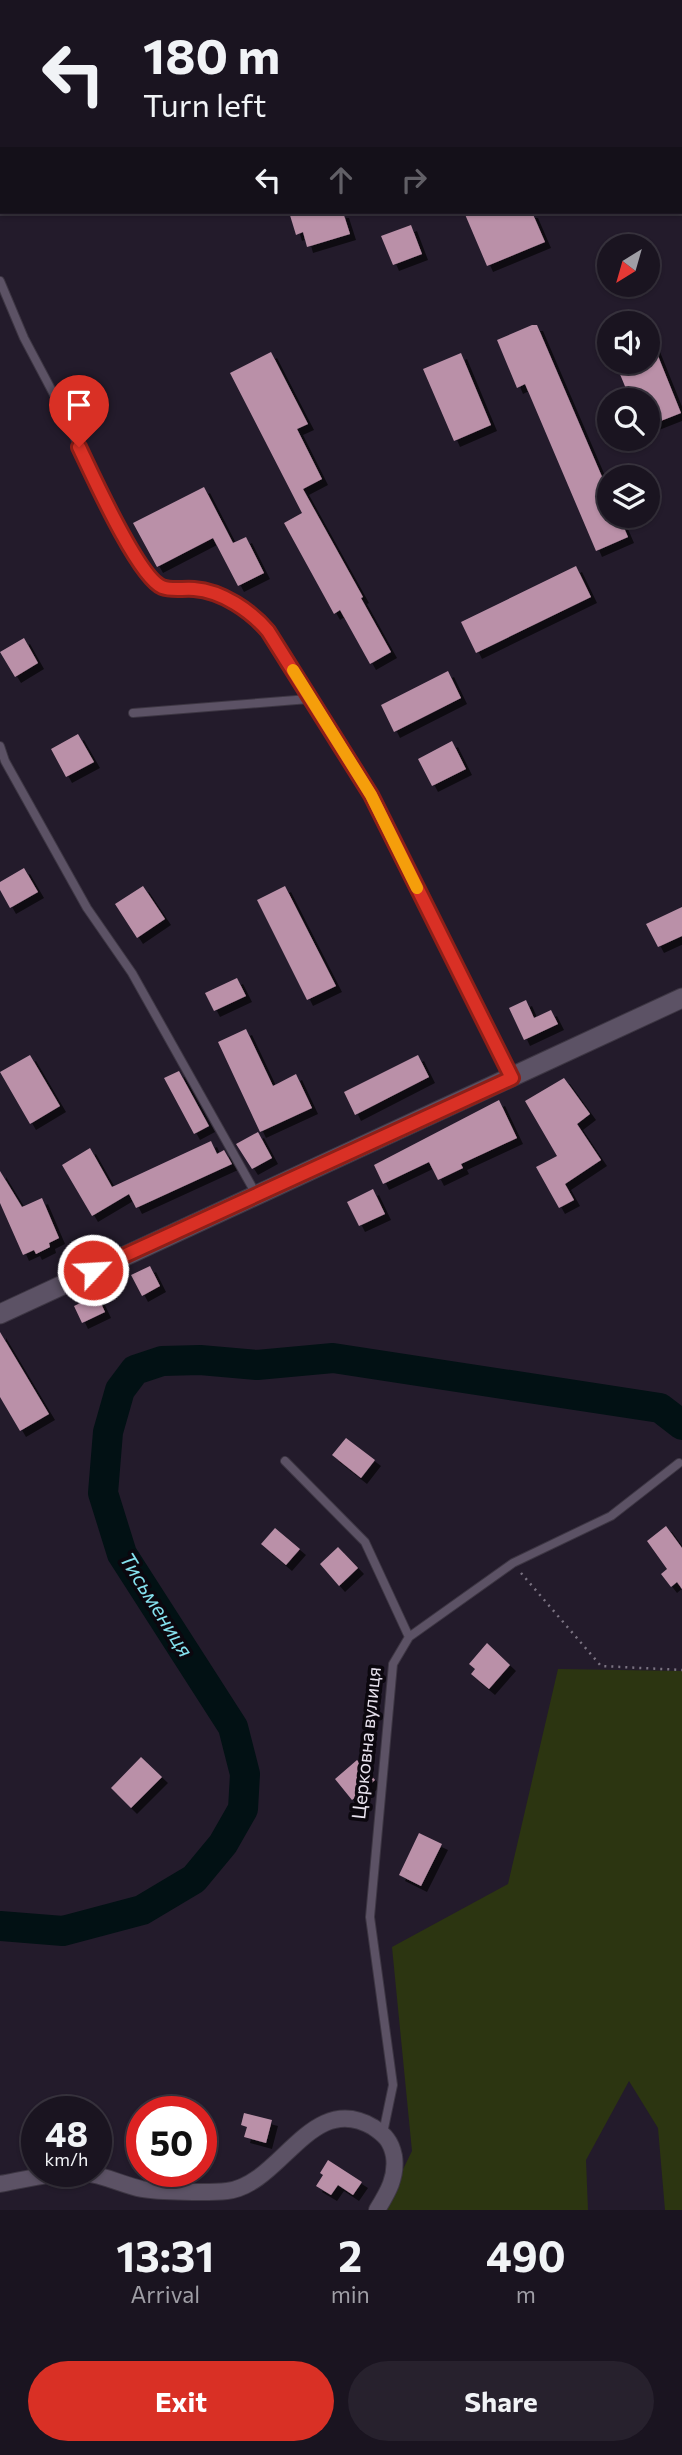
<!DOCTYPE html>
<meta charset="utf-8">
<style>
body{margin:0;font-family:Commissioner,sans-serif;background:#27212d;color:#f1f3f6;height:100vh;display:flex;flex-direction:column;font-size:26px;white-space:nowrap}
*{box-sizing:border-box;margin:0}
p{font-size:23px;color:#9f9ea5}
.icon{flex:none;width:38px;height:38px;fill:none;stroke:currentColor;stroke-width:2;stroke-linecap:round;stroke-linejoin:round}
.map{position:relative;height:2210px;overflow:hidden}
.sheet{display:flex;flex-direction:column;background:#1a1420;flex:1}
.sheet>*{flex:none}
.guide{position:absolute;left:0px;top:0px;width:682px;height:214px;box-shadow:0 2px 5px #0004,0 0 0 2px #38333e;background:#1a1420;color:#f1f3f6;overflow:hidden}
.needle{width:46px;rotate:217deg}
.tools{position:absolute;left:597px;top:234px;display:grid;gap:14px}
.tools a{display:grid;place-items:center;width:63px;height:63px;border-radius:50%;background:#1a1420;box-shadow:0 2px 5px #0004,0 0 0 2px #38333e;font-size:35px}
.speed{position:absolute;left:21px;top:2096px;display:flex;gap:14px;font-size:35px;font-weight:700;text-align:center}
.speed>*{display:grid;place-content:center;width:91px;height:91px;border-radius:50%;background:#1a1420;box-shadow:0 2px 5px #0004,0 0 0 2px #38333e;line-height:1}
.speed small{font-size:18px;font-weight:400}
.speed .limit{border:10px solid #d22;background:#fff;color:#111}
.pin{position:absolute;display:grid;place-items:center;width:60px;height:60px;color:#fff;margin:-72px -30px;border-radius:50% 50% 50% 0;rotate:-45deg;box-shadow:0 0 7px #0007}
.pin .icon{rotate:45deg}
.me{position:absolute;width:77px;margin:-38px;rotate:65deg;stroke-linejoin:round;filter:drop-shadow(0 0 5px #0008)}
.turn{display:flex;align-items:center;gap:24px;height:147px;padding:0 28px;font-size:32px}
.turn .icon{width:91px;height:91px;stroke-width:2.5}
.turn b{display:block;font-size:49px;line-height:60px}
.lanes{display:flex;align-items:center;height:66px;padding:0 28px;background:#0003;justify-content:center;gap:35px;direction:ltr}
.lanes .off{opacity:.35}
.eta{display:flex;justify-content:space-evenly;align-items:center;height:119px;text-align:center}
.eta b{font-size:42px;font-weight:700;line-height:49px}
.primary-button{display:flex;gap:14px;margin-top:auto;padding:14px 28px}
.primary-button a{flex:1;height:80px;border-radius:42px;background:#d93025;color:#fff;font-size:28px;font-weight:700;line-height:80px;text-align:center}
.primary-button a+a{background:#27212d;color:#f1f3f6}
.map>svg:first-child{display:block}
.green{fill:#2c3511}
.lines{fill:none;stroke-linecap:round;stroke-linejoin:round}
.river{stroke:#021114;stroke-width:30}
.building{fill:#ba90a8;filter:url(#shadow)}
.service-casing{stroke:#3d3643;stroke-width:10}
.minor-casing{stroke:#3d3643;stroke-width:18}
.tertiary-casing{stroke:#3d3643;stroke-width:21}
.secondary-casing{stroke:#3d3643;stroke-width:21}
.path{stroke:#7b7382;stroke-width:2.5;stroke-dasharray:2 5;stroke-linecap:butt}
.service{stroke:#5c5265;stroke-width:8}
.minor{stroke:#5c5265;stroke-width:16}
.tertiary{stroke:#5c5265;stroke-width:19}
.secondary{stroke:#5c5265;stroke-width:19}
.route-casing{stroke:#8d1f18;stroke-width:18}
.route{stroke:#d93025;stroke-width:12}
.slow{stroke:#f59e0b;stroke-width:12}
.labels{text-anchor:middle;stroke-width:7;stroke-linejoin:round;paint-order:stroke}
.street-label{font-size:19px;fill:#e7e1ed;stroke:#0b070e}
.water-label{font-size:21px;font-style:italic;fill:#85e1ee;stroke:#0b070e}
</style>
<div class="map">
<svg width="682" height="2210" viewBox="0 0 682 2210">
<defs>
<filter id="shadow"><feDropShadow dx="6" dy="6" stdDeviation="0" flood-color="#0009"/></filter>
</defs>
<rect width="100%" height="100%" fill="#231b2b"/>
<path class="green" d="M0,0H682V68L681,2H2L0,109Z
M558,1669L682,1671V2210H665L658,2128L629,2081L586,2160L588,2210H383L412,2151L392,1947L508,1884Z"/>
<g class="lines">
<path class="river" d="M0,1926L63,1931L142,1910L194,1879L223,1844L243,1809L245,1774L233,1727L122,1554L103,1493L108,1432L120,1390L135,1370L162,1361L200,1360L257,1365L333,1358L660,1408L682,1425"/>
</g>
<path class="building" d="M289,212H343L350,234L307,247L303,232L296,235Z
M464,212H532L545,242L487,266Z
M411,225L422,254L393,265L381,236Z
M532,325H537L609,493V516H619L628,537L596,551L525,384L517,388L497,340Z
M648,331L681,413L648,426V401H631L615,362H648Z
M271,352L308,424L297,429L322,479L303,489L363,597L361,598L391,652L370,664L340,610L334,614L284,523L302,513L230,373Z
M461,353L491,425L454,441L423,369Z
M204,487L233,543L246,537L264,573L238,586L213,538L157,567L133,523Z
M576,566L591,597L476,653L461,622Z
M24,638L38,663L15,677L0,652Z
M448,671L461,698L394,732L381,705Z
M78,734L94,762L66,777L51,749Z
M452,741L466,769L432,786L418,759Z
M24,868L38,892L10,908L0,890V882Z
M143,886L165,919L137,938L115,904Z
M285,886L336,986L307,1000L257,900Z
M682,907V936L658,947L646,924Z
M237,978L246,996L214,1011L205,993Z
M526,1000L534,1018L551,1010L558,1024L524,1040L509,1008Z
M246,1029L273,1086L296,1074L312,1108L260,1132L218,1042Z
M30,1055L60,1106L30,1124L0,1072Z
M418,1055L429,1077L355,1115L344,1092Z
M179,1071L209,1126L194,1134L164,1078Z
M564,1078L590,1114L577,1124L601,1160L565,1184L574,1200L559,1208L536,1167L557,1156L525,1101Z
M499,1100L517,1138L461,1164L463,1168L438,1180L429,1162L383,1184L374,1165Z
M258,1132L272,1158L252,1169L236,1144Z
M211,1141L217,1154L224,1150L232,1164L136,1208L129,1194L92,1216L62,1165L90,1148L112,1187Z
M0,1171L22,1207L42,1198L59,1238L49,1243L50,1247L36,1254L34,1250L23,1255L0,1203Z
M373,1189L385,1214L359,1226L347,1202Z
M150,1266L160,1286L142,1296L131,1275Z
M97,1295L105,1312L82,1323L74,1306Z
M0,1332L49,1414L20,1431L0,1397Z
M346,1438L375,1460L361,1478L332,1455Z
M666,1526L682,1548V1589L677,1582L671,1587L661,1574L667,1569L647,1541Z
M275,1528L300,1549L286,1565L261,1544Z
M338,1547L358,1568L339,1586L320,1564Z
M487,1643L510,1665L489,1689L471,1674L475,1669L469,1664Z
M141,1757L162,1777L131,1808L111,1788Z
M357,1760L375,1780L352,1800L335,1779Z
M419,1833L442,1844L421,1886L399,1875Z
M244,2113L272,2120L266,2143L244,2137L247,2127L241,2125Z
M328,2160L362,2182L353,2195L338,2185L331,2195L316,2186L323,2175L320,2173Z"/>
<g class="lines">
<g class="service-casing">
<path id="service" d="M0,281L24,338L60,406L99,489L147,575L160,586L173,589H197L228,600L243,608L257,618L268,631L285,657L309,699L371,795L512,1078
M133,713L309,699
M0,746L5,761L87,908L132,973L256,1194
M285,1461L365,1542L409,1637
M383,2133L393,2085L370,1917L393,1664L409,1637L513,1563L611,1516L679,1463"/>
</g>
<g class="minor-casing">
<path id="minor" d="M0,2184C27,2179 57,2171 85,2173C104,2175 123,2185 142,2189C158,2192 210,2193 227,2191C281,2185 311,2090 373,2127C385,2135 391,2141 394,2156C397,2177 388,2192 377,2210"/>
</g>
<g class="tertiary-casing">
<path id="tertiary" d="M681,89H682
M0,124H2"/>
</g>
<g class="secondary-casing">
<path id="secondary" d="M0,1314L682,998"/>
</g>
<path class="path" d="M521,1573L601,1666L682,1670"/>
<use href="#service" class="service"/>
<use href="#minor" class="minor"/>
<use href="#tertiary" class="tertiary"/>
<use href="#secondary" class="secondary"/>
</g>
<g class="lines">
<g class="route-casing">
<path id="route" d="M79,447C92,474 138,577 162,587C172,591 183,588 194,589C222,591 251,611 268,631L371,795L512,1078L93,1270"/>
</g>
<use href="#route" class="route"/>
<path class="slow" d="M293,670L371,795L417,888"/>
</g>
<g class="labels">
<g class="street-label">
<text transform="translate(366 1743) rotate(-84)" y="7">Церковна вулиця</text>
</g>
<g class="water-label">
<text transform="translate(156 1605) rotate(58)" y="7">Тисьмениця</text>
</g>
</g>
</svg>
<div class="tools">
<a><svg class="needle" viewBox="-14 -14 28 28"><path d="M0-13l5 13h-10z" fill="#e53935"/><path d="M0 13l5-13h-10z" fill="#9f9ea5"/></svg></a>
<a><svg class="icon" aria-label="sound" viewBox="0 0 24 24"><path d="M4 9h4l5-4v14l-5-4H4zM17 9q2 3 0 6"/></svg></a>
<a><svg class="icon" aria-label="search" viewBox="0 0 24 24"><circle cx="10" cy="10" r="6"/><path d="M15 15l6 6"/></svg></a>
<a><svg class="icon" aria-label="layers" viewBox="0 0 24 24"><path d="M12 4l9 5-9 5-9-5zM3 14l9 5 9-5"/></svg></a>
</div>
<div class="speed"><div>48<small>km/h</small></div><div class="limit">50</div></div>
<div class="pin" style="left:79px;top:447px;background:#d93025"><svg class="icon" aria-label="arrive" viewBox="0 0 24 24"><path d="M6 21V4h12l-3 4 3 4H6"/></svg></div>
<svg class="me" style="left:93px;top:1270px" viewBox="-20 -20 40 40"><circle r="17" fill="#d93025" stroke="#fff" stroke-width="3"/><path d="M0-11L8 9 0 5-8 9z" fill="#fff"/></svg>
<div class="guide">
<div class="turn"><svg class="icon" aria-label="left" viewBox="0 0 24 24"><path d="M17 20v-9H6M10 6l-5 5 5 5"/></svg><div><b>180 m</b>Turn left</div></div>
<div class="lanes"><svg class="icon" aria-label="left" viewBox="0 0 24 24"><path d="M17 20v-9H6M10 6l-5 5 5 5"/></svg><svg class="icon off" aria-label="ahead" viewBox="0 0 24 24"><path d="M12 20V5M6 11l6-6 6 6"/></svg><svg class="icon off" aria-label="right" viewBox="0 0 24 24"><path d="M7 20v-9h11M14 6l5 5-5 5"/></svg></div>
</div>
</div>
<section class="sheet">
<div class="eta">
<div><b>13:31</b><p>Arrival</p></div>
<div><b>2</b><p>min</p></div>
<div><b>490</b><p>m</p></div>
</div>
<div class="primary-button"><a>Exit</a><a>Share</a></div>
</section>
